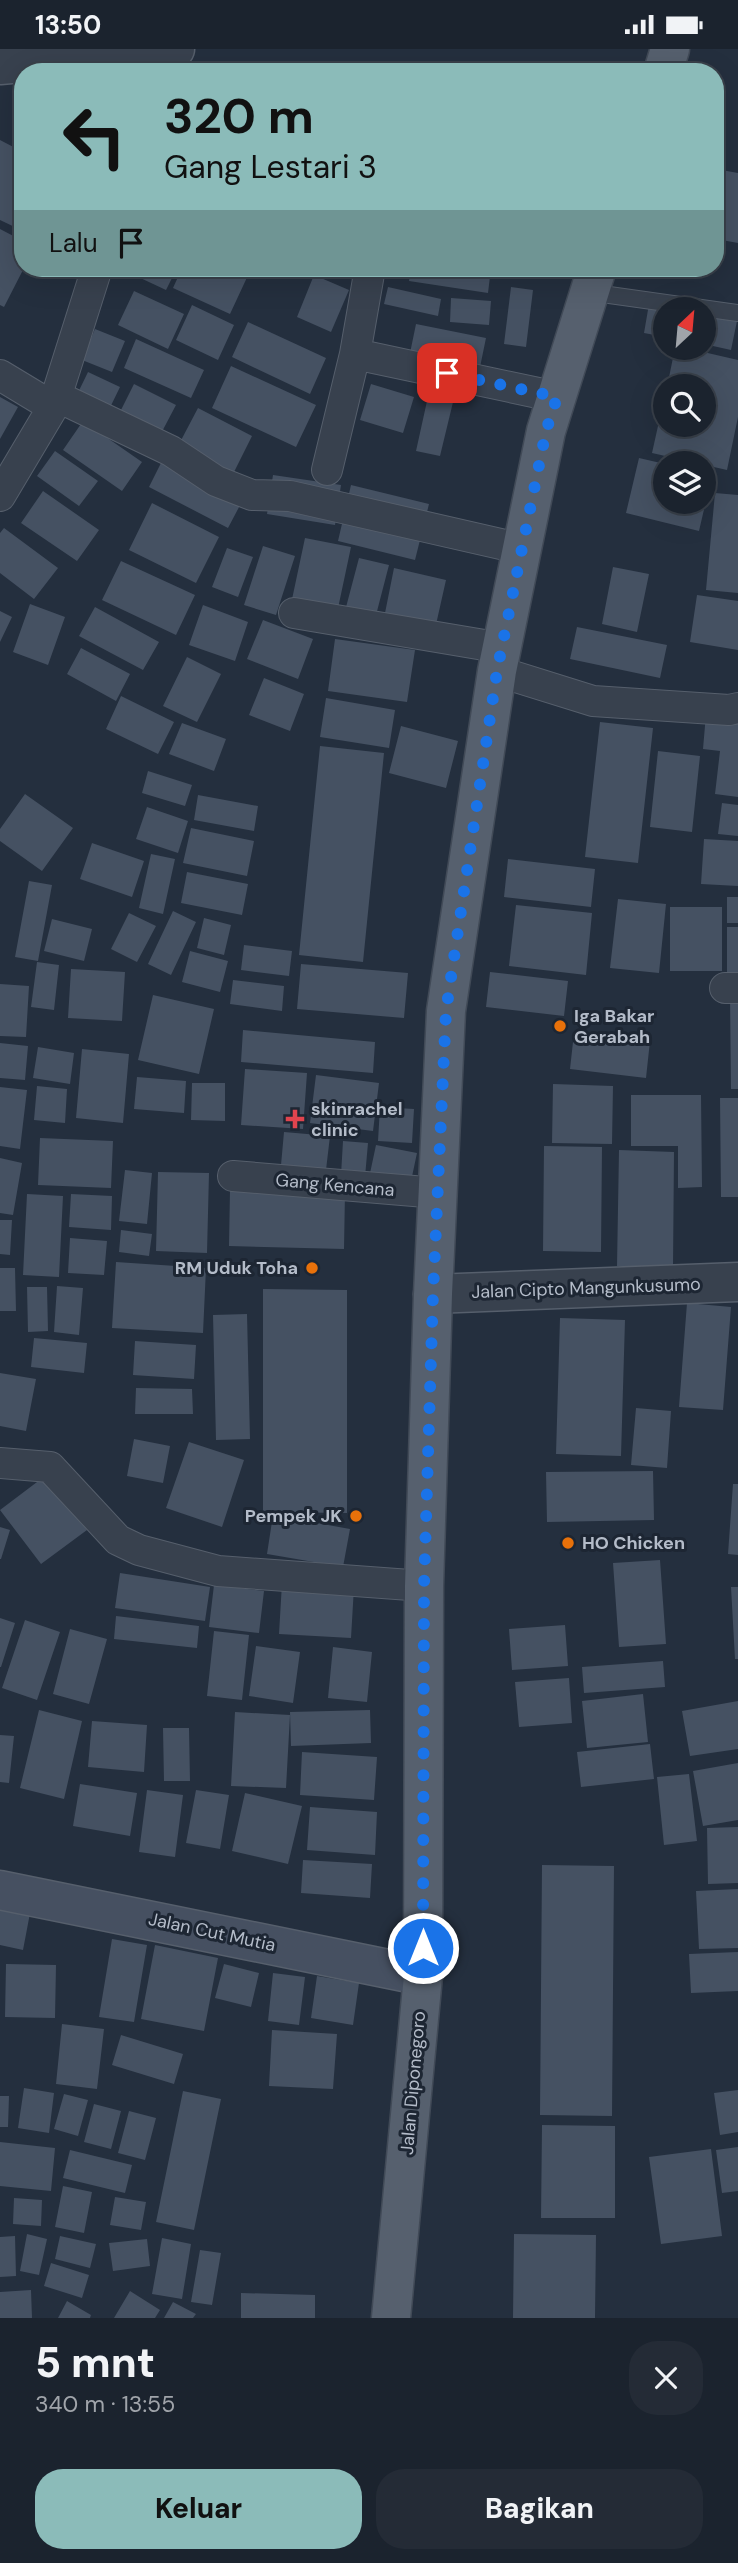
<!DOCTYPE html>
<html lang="id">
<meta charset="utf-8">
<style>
body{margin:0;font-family:"DM Sans",sans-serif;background:#242b36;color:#f1f3f6;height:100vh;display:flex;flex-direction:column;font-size:26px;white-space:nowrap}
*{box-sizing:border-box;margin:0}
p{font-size:23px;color:#a0a4aa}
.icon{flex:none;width:38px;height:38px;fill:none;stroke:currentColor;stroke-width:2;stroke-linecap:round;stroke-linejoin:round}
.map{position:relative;height:2269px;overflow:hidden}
.sheet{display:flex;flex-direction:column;background:#1b232e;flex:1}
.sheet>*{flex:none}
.hud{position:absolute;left:14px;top:14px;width:710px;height:214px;border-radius:28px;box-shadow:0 7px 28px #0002,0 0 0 2px #39404a;background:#8bbbb9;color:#111;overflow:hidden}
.needle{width:46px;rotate:26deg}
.fabs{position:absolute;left:653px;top:248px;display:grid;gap:14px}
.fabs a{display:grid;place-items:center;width:63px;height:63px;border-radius:50%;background:#1b232e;box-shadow:0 7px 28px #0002,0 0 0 2px #39404a;font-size:35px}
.pin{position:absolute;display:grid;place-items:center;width:60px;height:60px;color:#fff;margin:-30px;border-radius:14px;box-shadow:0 4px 10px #0006}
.me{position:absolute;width:77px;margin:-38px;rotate:0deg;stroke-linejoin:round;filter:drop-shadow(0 0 5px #0008)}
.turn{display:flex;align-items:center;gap:24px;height:147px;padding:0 35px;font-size:32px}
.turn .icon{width:91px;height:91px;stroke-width:2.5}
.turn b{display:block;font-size:49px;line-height:60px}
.then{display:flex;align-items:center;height:66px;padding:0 35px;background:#0003;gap:14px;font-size:26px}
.round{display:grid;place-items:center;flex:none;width:74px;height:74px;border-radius:28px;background:#242b36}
.overview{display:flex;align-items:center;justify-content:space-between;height:119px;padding:0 35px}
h1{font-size:42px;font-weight:800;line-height:52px}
.button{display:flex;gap:14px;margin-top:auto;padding:14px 35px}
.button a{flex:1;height:80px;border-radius:28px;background:#8bbbb9;color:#111;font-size:28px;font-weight:800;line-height:80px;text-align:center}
.button a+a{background:#242b36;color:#f1f3f6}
.status{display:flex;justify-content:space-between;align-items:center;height:49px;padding:0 35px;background:#1b232e;direction:ltr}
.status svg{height:19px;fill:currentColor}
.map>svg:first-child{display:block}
.building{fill:#455162}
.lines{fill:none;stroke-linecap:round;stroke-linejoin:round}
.service-casing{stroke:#565f6c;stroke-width:18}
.minor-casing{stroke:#565f6c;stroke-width:32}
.tertiary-casing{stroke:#565f6c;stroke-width:41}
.secondary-casing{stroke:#565f6c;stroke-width:41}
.primary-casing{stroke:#414a57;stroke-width:41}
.service{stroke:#38414e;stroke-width:16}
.minor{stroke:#38414e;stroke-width:30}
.tertiary{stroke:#38414e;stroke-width:38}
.secondary{stroke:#465061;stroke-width:38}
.primary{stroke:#56606e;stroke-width:38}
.route{stroke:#1a73e8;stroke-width:12;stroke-dasharray:0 21.6}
.food-dot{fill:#e8710a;stroke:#1d2633;stroke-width:2.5}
.health-dot{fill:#e0444e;stroke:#1d2633;stroke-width:2.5}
.labels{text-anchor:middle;stroke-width:6;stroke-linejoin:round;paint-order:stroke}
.poi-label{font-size:18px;font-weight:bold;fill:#b4bcc9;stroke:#1d2633;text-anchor:start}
.street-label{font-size:18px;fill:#b4bcc9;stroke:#1d2633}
</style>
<div class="status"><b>13:50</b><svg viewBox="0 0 49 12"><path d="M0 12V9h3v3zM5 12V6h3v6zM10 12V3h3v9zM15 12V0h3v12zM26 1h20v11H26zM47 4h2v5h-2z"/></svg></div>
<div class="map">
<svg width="738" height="2269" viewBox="0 0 738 2269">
<rect width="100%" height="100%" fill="#242f3e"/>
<path class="building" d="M0,91L23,103V182L0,171Z
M716,120L738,124V194L716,190Z
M0,180L23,192L24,219L4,258L0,256Z
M119,219H177L166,241Z
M182,219H243L250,222L230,265L173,239Z
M411,219H491L488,244L409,232Z
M314,226L349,241L331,283L297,268Z
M388,238L441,250L438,267L384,255Z
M511,238L533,241L526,298L504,295Z
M134,242L184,265L168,300L118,276Z
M451,249L491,252L489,276L450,273Z
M649,255L665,261V288L644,284Z
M192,256L234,276L218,311L176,291Z
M704,266L737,272L731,301L704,295Z
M248,273L326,309L310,345L232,308Z
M416,275L486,289L479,323L409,309Z
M95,280L125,292L112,323L82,311Z
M136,290L204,321L191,349L124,319Z
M675,299H686L738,311V368L727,421L652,404L664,350L665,376H704V338H667Z
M231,317L316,356L296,398L212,359Z
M88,323L120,338L103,373L71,358Z
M134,335L176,356L156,394L115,373Z
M371,335L414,348L403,384L360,371Z
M429,343L454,349L440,407L416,402Z
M0,348L18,358L0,390Z
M198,359L252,387L233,425L178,397Z
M83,372L142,413L122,442L63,401Z
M55,402L98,432L79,457L37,427Z
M167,402L247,443L228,479L149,438Z
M639,409L665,415V453H704V424L712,426L699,482L626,464Z
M273,426L341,436L335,476L267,465Z
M351,436L429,455L415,511L338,492Z
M43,442L99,481L77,512L21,474Z
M715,444L738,446V544L706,541Z
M152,454L219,488L196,534L129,501Z
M4,479L58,519L34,550L0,524V484Z
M305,489L351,498L337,564L291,555Z
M263,497L295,507L276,566L244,556Z
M227,499L253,508L238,548L212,538Z
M359,509L389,516L375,570L345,562Z
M121,512L195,546L176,586L102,551Z
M613,518L649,525L637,583L602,575Z
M394,519L446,531L435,580L384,569Z
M697,546L738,552V601L690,593Z
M30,555L65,568L48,616L13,603Z
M203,556L248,573L235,612L189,596Z
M95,558L159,593L143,621L79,587Z
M0,562L12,568L0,593Z
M263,571L313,590L298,630L247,610Z
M577,578L667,596L660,629L570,610Z
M335,590L415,601L407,653L328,642Z
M81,599L130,625L116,652L67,625Z
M187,608L221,625L197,673L163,657Z
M264,629L304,645L290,682L249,666Z
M121,647L174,673L158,705L106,680Z
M326,649L395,661L389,699L320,688Z
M706,665L738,668V748L715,745L720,702L703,700Z
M600,673L653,679L638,814L585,808Z
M182,674L226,690L214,722L169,705Z
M401,677L458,692L446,739L389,724Z
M320,697L384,704L363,913L299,906Z
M658,702L700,707L692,783L650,778Z
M148,722L192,736L185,757L142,744Z
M25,745L73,779L42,822L0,792V780Z
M198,746L258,757L254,782L194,771Z
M722,754L738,756V787L718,785Z
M147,758L188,772L178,804L136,790Z
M191,779L254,792L247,827L183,814Z
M704,790L738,792V837L701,835Z
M92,794L144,812L132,848L80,830Z
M151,805L175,810L163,865L139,859Z
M508,810L595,820L591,858L504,848Z
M187,823L248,835L242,866L181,854Z
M29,832L52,836L38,912L15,908Z
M727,848H738V874H727Z
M618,850L666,855L659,924L610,919Z
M516,856L592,864L586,926L509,917Z
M670,858H722V922H670Z
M173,862L196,873L171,926L148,915Z
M129,864L156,877L137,913L111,900Z
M204,869L231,876L224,906L197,899Z
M52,870L92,880L84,912L44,902Z
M727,878H738V929H727Z
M244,896L292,902L289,927L241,921Z
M190,902L228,912L220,943L182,933Z
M37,913L59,916L54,961L31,958Z
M301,915L408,924L404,969L297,960Z
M71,920L125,923L122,972L68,969Z
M490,923L568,932L564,967L486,958Z
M233,931L284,937L282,962L230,955Z
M0,935L29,937L26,988L0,987Z
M730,945H738V1040H731Z
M153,946L214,960L199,1025L138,1011Z
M243,981L375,993L373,1024L241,1013Z
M574,984L650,992L646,1029L570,1020Z
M0,994L28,997L25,1031L0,1029Z
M38,998L74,1004L70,1035L33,1029Z
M82,1000L129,1005L123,1074L76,1069Z
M245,1020L307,1024L303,1080L241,1076Z
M316,1026L379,1034L373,1082L310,1074Z
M137,1028L186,1032L184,1064L134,1060Z
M192,1034H225V1072L191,1071Z
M553,1035L613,1037L612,1095L552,1094Z
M37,1037L67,1040L65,1074L34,1071Z
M0,1038L27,1041L20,1100L0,1097Z
M631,1046H701L702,1138L678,1139V1097H631Z
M720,1049H738V1148H721Z
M380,1058L414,1060L412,1094L378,1092Z
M284,1083L330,1087L326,1121L281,1116Z
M40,1089L113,1092L111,1139L38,1136Z
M343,1092L368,1094L365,1128L341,1126Z
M376,1096L417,1104L410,1137L369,1129Z
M544,1097L602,1098L601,1203L543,1202Z
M619,1101L674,1103L673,1218L617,1217Z
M0,1109L22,1114L13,1166L0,1164Z
M125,1121L152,1124L147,1175L119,1172Z
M158,1123L209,1124L207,1204L156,1202Z
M230,1141L345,1143L344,1200L229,1197Z
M27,1145L63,1147L59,1228L23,1226Z
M71,1145L112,1147L111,1181L69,1178Z
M0,1171H12L10,1206L0,1205Z
M121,1181L152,1185L149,1207L119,1203Z
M70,1189L107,1192L104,1226L68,1224Z
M116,1213L206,1219L203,1284L112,1279Z
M0,1219H15L16,1262H0Z
M57,1237L83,1239L79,1286L54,1283Z
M27,1238H47L48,1282L28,1283Z
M263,1240L347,1241V1464L263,1463Z
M687,1254L731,1258L723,1361L679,1358Z
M247,1265L250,1390L216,1391L213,1266Z
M560,1269L625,1271L621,1407L556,1405Z
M34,1289L87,1294L84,1324L31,1318Z
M135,1292L196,1296L194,1330L133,1326Z
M0,1324L36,1330L26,1382L0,1377Z
M136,1339L192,1340L193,1365H135Z
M636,1359L671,1362L667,1419L631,1416Z
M134,1390L170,1397L163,1434L127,1427Z
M189,1393L244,1411L222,1478L166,1459Z
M653,1422L654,1471L547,1473L546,1423Z
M45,1427L87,1481L41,1515L0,1461Z
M733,1435H738V1506L728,1505Z
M273,1466L350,1480L343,1518L267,1505Z
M0,1478L10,1481L1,1510H0Z
M660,1511L666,1595L619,1598L613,1514Z
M120,1524L210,1538L205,1572L115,1559Z
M282,1534L354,1538L351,1589L279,1585Z
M214,1536L264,1542L259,1584L209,1578Z
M731,1538H738V1610H735Z
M116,1567L199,1577L197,1599L114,1590Z
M0,1569L15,1574L1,1618H0Z
M25,1571L60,1583L37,1651L2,1639Z
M565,1576L568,1617L512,1621L509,1580Z
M70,1580L107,1590L89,1655L53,1645Z
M214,1582L249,1586L242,1651L207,1647Z
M256,1597L300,1603L293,1654L249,1647Z
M333,1598L372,1603L367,1653L328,1649Z
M663,1612L665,1638L584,1644L582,1618Z
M569,1629L572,1674L519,1678L515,1633Z
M643,1645L648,1693L587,1699L582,1652Z
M738,1652V1700L690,1707L682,1662Z
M39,1661L82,1672L64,1750L20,1739Z
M370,1661L371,1694L291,1697L290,1663Z
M235,1663L290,1666L286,1739L231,1737Z
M92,1672L147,1676L144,1723L88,1718Z
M163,1679H189L190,1732H164Z
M0,1686L14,1687L9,1734L0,1733Z
M650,1695L654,1730L581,1738L577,1703Z
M302,1703L377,1708L374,1751L300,1746Z
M738,1714V1771L703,1777L693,1722Z
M689,1725L697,1792L664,1796L657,1728Z
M80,1735L137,1744L130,1787L73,1777Z
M147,1741L183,1746L175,1808L139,1803Z
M196,1741L229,1746L220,1800L186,1794Z
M245,1744L302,1757L288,1815L232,1802Z
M310,1758L377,1763L375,1806L307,1801Z
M738,1778V1834L708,1835L707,1779Z
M303,1811L372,1815L370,1849L301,1844Z
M542,1816L614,1817L612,2067L540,2066Z
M738,1840V1899L699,1900L696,1842Z
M0,1854L31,1859L23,1901L0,1896Z
M112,1890L147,1896L134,1973L99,1968Z
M155,1896L218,1909L204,1982L141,1970Z
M738,1903V1942L691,1944L689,1905Z
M6,1915L56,1916L55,1969L5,1968Z
M224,1915L259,1924L251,1958L215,1949Z
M273,1924L305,1928L299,1976L268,1972Z
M317,1927L359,1934L353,1976L311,1969Z
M62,1975L104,1980L97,2040L56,2035Z
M272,1981L337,1985L333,2040L269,2037Z
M121,1986L183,2005L174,2035L112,2016Z
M24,2039L54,2044L49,2084L18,2079Z
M738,2041V2083L720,2086L714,2044Z
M183,2042L221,2050L194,2181L156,2173Z
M64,2045L88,2051L78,2087L54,2080Z
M0,2047H9L8,2078H0Z
M94,2055L121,2062L111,2100L84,2093Z
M129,2062L156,2069L145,2111L118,2104Z
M542,2076L615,2077V2169H541Z
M0,2093L55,2099L51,2142L0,2137Z
M738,2098V2142L722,2144L716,2101Z
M711,2100L722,2187L661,2195L649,2108Z
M70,2101L132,2116L125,2144L63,2129Z
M63,2137L92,2143L84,2184L55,2178Z
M115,2148L146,2153L141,2181L110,2176Z
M14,2149L42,2151L41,2177L13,2175Z
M27,2185L47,2190L39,2226L20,2222Z
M514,2185L596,2186L595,2269H513Z
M15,2187L16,2227L0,2228V2188Z
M60,2187L96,2195L90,2219L55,2210Z
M162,2189L191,2195L182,2250L152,2245Z
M147,2190L150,2217L113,2222L109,2194Z
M200,2201L221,2204L212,2256L191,2253Z
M51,2214L89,2226L82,2249L44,2237Z
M31,2241L32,2269H0V2243Z
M130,2242L160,2261L155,2269H114Z
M241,2244L315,2246V2269H241Z
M67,2252L91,2266L90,2269H58Z
M173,2253L196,2265L193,2269H164Z"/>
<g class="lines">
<g class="service-casing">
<path id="service" d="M588,243L738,264"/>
</g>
<g class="minor-casing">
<path id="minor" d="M355,305L557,348
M0,326L53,358
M56,347L171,402L216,432L252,446L290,447L523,500
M327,421L355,305L370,219
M0,447L53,358L97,219
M294,564L502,599
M497,622L593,652L729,661L738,659
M725,939H738
M233,1127L438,1144
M0,1414L50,1418L118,1491L139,1501L218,1522L424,1537"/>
</g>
<g class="tertiary-casing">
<path id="tertiary" d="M0,16L175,0
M433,1245L738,1233"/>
</g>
<g class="secondary-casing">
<path id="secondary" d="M0,1841L423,1927"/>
</g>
<g class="primary-casing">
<path id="primary" d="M663,23L670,0
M391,2269L423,1927L424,1537L433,1245L446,962L497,622L546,382L597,219"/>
</g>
<use href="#service" class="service"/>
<use href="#minor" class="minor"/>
<use href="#tertiary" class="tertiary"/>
<use href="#secondary" class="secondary"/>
<use href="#primary" class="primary"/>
</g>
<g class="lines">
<path class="route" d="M423,1899L424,1537L433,1245L446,962L497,622L546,382L557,348L447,324"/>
</g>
<g class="food-dot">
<circle cx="560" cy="977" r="7"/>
<circle cx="312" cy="1219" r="7"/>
<circle cx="356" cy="1467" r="7"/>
<circle cx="568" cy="1494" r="7"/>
</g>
<path class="health-dot" d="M291.5 1059.5h7v7h7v7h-7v7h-7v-7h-7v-7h7z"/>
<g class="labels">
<g class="poi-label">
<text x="574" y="973">Iga Bakar<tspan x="574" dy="21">Gerabah</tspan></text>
<text x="311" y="1066">skinrachel<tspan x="311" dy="21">clinic</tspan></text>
<text x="298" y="1225" text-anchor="end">RM Uduk Toha</text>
<text x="342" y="1473" text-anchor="end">Pempek JK</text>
<text x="582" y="1500">HO Chicken</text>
</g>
<g class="street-label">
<text transform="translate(335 1136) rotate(5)" y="6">Gang Kencana</text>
<text transform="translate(586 1239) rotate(-2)" y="6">Jalan Cipto Mangunkusumo</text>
<text transform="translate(212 1883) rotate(12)" y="6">Jalan Cut Mutia</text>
<text transform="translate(413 2034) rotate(-85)" y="6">Jalan Diponegoro</text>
</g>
</g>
</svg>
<div class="fabs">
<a><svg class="needle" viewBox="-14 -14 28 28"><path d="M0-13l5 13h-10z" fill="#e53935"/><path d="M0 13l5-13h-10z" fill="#a0a4aa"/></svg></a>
<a><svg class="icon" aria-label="search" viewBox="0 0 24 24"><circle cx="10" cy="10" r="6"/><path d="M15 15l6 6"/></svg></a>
<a><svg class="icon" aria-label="layers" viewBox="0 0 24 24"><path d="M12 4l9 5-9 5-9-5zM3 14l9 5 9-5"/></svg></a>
</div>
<div class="pin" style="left:447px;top:324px;background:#d93025"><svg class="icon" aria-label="arrive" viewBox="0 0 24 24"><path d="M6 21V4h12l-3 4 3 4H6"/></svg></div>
<svg class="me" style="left:423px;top:1899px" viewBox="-20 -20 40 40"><circle r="17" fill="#1a73e8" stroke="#fff" stroke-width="3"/><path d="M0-11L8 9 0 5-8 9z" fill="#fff"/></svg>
<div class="hud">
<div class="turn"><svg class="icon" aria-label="left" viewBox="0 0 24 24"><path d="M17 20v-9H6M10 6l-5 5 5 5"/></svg><div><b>320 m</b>Gang Lestari 3</div></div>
<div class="then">Lalu<svg class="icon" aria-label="arrive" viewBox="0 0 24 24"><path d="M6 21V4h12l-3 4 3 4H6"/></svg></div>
</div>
</div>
<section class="sheet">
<div class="overview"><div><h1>5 mnt</h1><p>340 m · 13:55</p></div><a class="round"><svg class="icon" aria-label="close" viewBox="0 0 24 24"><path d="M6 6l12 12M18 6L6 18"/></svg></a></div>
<div class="button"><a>Keluar</a><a>Bagikan</a></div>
</section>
